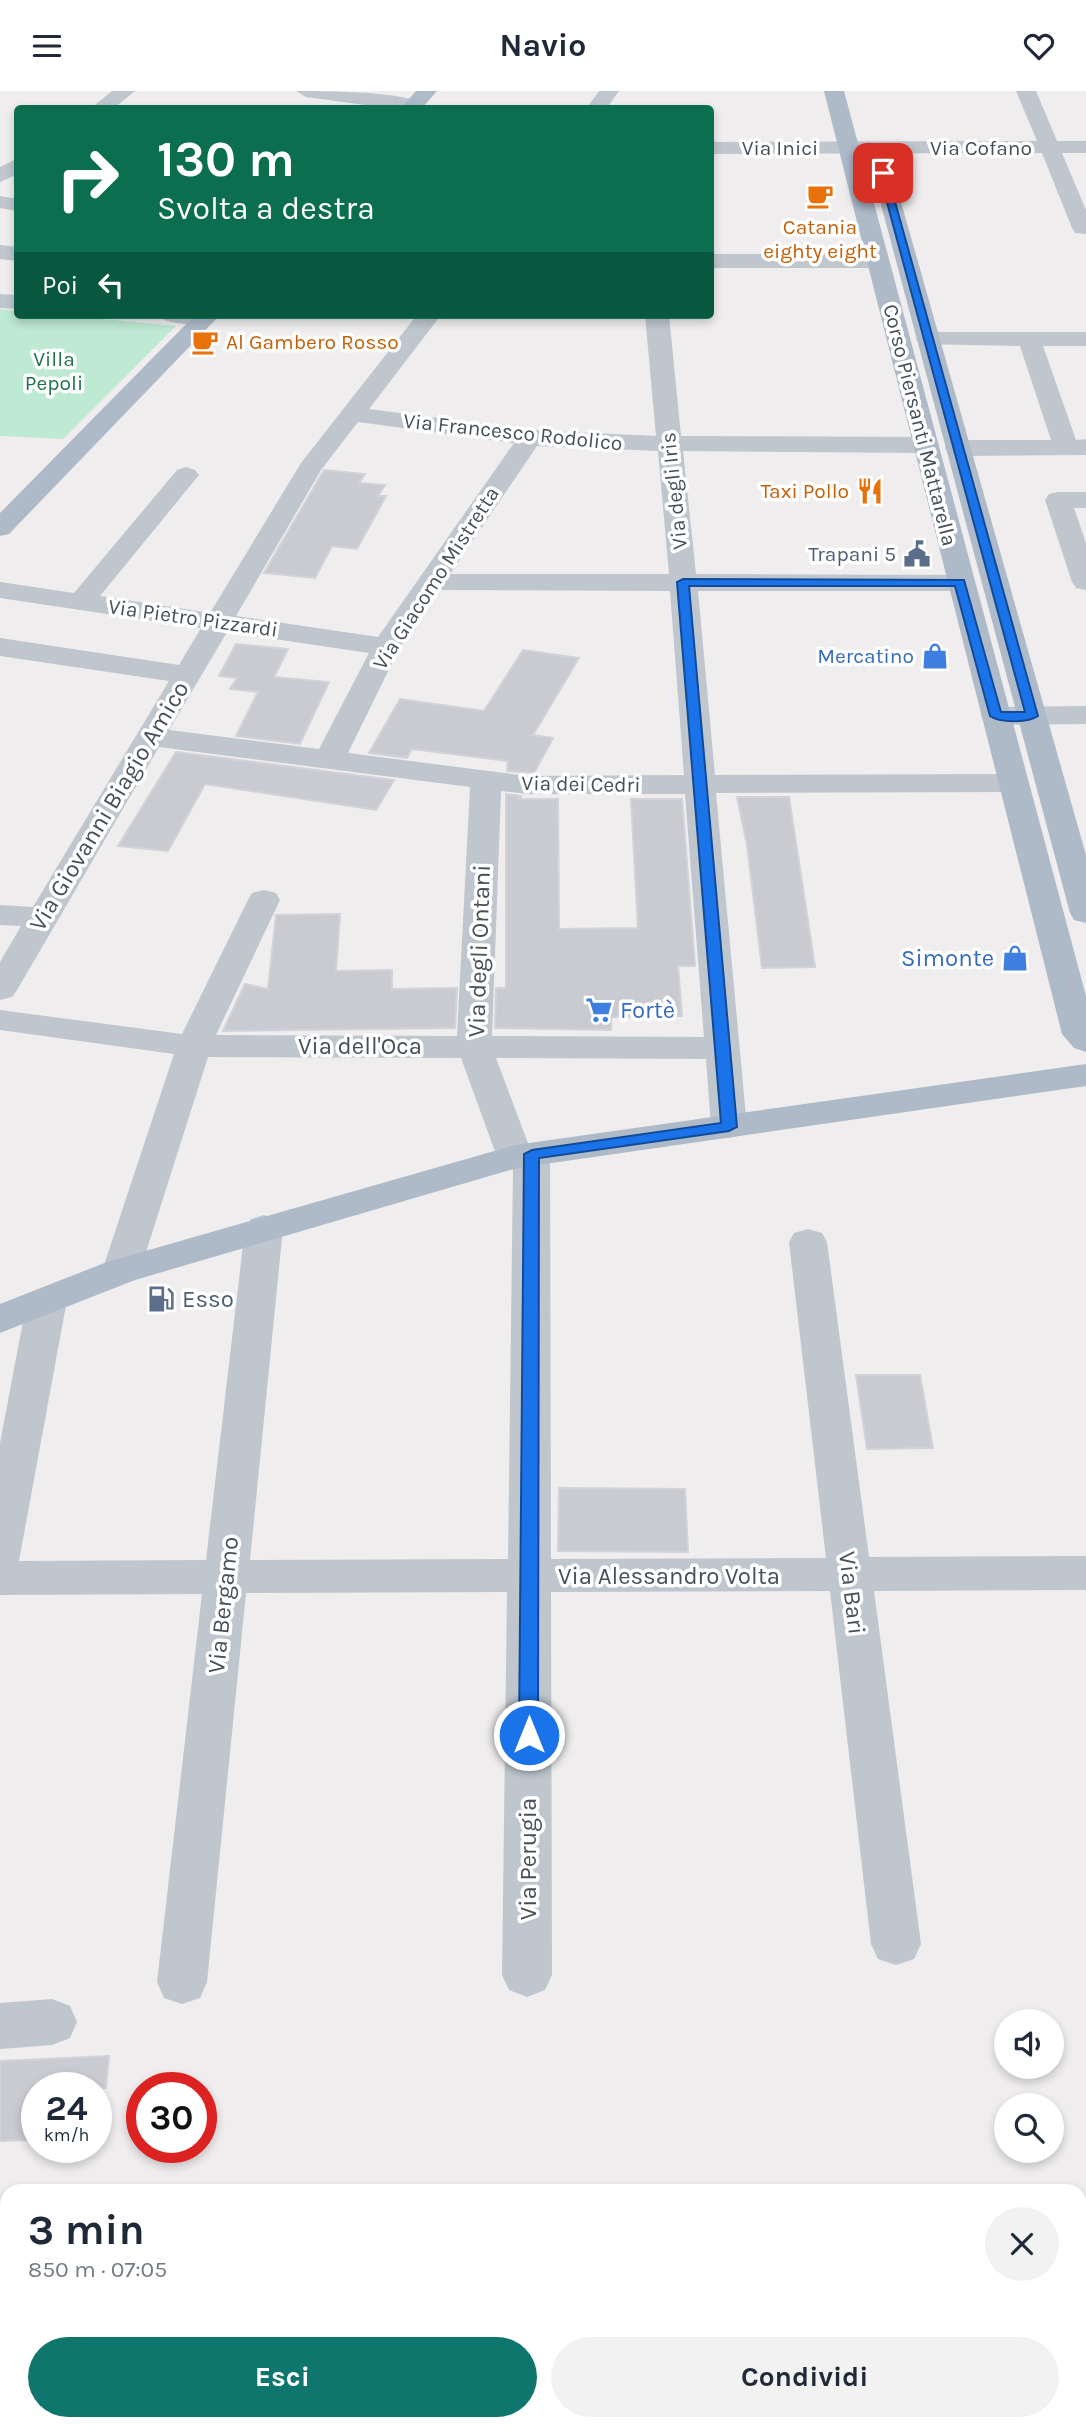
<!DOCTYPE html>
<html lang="it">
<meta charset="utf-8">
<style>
body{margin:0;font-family:Karla,sans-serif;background:#f2f2f3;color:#1f2937;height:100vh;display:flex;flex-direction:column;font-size:26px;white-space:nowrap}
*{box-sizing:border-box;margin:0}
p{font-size:23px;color:#747a83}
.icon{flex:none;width:38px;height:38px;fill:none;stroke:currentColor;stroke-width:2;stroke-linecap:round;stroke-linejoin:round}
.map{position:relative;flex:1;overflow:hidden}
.drawer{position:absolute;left:0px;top:2093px;width:1087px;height:247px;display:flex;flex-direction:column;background:#fff;border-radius:21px 21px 0 0;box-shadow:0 4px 10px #0003}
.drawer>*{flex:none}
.guide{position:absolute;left:14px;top:14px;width:700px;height:214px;border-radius:7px;box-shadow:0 4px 10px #0003;background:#0b6e4f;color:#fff;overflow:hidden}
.buttons{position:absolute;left:994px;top:1918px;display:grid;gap:14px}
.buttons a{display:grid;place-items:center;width:70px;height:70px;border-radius:50%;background:#fff;box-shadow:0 4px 10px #0003;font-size:35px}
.speed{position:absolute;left:21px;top:1981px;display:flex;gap:14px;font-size:35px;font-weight:700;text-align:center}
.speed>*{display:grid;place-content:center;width:91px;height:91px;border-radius:50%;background:#fff;box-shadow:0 4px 10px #0003;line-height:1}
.speed small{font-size:18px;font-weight:400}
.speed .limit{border:10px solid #d22;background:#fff;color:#111}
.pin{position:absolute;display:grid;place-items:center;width:60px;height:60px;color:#fff;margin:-30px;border-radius:14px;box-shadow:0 4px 10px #0006}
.me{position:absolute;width:77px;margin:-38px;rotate:0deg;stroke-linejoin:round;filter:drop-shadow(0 0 5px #0008)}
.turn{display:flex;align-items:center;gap:24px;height:147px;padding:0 28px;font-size:32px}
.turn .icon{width:91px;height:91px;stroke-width:2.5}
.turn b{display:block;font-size:49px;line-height:60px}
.then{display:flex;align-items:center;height:66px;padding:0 28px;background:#0003;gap:14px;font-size:26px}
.round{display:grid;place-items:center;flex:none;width:74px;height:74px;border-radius:37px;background:#f2f2f3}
.headline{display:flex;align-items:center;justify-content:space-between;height:119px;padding:0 28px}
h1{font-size:42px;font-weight:700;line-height:52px}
.button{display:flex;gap:14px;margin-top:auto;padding:14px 28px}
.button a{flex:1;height:80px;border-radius:42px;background:#0f766e;color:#fff;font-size:28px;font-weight:700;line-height:80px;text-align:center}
.button a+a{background:#f2f2f3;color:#1f2937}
header{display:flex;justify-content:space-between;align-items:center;height:91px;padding:0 28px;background:#fff;font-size:32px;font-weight:700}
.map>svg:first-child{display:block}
.green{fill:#bee9d2}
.building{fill:#cacbd1;stroke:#d1d3d8;stroke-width:2}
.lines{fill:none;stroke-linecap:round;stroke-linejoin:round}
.minor{fill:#bfc6ce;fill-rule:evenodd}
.major{fill:#afbac9;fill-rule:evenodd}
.route{fill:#1a73e8;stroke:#114b97;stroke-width:2}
.labels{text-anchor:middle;stroke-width:7;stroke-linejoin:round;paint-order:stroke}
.far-street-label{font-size:21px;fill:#474f58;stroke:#fff}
.far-food-label{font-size:21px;fill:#c56008;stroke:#fff}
.far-park-label{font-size:21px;fill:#1f724e;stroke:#fff}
.far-service-label{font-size:21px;fill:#4e5e75;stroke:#fff;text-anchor:end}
.far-shop-label{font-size:21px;fill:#366cbe;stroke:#fff;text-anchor:end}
.street-label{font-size:24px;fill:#474f58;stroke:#fff}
.shop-label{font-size:24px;fill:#366cbe;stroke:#fff;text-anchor:end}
.service-label{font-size:24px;fill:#4e5e75;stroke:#fff;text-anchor:start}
</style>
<header><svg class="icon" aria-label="menu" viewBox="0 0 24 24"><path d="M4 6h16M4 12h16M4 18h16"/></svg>Navio<svg class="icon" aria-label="heart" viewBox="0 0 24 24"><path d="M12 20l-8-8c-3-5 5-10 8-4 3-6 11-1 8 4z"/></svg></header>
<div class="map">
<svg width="1086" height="2339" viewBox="0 0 1086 2339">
<rect width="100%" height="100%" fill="#efeded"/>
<path class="green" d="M0,218L17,220L18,224H60L176,235L63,348L0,345Z"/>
<path class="building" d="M324,379L365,383L359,392L385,394L378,405H386L357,458L332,455L315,487L264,482Z
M236,553L288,558L274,586L329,591L300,653L236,645L258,601L230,598L237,587L219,585Z
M523,559L579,567L533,644L553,647L534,682L507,680L508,670L412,658L407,667L369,662L400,608L484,620Z
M176,661L394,689L376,719L205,693L168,760L118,755Z
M506,703L521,705L519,708H558L559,838L638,837L631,708H682L695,875H678L682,925L611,926V939L495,937L496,897H506Z
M737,706H789L815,876L762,877L747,754Z
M340,823L336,880L392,879V898L457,897L455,937L223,940L245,893L268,898L276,824Z
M856,1284H920L933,1357L867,1358Z
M559,1397L685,1398L688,1461L558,1460Z
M109,1965L106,1997H37V2049L0,2050V1970Z"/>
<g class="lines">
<path class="minor" d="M112,0H135L113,18H90Z
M296,0C318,0 411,0 423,14L420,18H395L306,6Z
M599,0H619L606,18H586Z
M1016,0H1036L1057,50H1086V62H1062L1086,119V143L1075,142L1072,137L1042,62L710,63V51L1037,50Z
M18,67V83L0,91V76Z
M0,105L18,108V120L0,117Z
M0,154L18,156V170L0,168Z
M710,163H878L886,165L889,170L886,175L878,177H710Z
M0,203L18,204V218L0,217Z
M160,224H213L216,227L212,232C197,236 179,233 164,229Z
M417,224H441L369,318L530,339L656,345L645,224H669L681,345L926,346L935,349L939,354L935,359L926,362L683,360L696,483L960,484L970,486L974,492L970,498L960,500H698L715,684L1014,683L1025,685L1029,692L1025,699L1014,701L716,702L747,1036L742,1044L729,1047L716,1044L711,1036L706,968L496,967L528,1052L545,1055L550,1063L551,1468L826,1467L789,1151L794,1142L808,1138L822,1142L827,1151L869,1466L1086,1465V1499L874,1500L921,1853L914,1868L896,1874L878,1868L871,1853L830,1500L551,1501L552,1884L545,1899L527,1906L509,1899L502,1884L507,1501L246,1502L207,1891L200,1907L182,1913L164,1907L157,1891L202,1503L0,1504V1352L27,1209L33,1200L47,1196L61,1200L67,1209L19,1470L206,1469L245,1137L251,1128L264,1124L277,1128L283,1137L250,1469L508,1468L513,1077L502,1074L497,1066L461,967L208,966L140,1180L135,1189L121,1193L107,1189L102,1180L174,963L0,939V919L182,943L248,809L252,802L264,799L276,802L280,809L216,944L457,945L470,696L159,656L17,899L12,906L0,909V871L21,835L0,834V814L33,816L169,590L0,565V547L179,574L201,537L0,507V491L74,502L177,379L186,376L195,379L199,384L100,505L210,522L301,372ZM358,331L514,352L378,546L236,525L321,379ZM537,355L658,360L669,483H450ZM439,499L670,500L684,684L528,685L348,662L400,556ZM227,541L369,562L319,658L169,639ZM501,700L528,703H685L704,946L492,945Z
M928,241H1086V255H1043L1076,349L1086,348V364L958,365L949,362L945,357L949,352L958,349H1051L1020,255L920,253L916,248L920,243Z
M1058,401H1086V417H1074L1086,452V499L1076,497L1072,491L1045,409L1049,403Z
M1086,615V633L996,634L986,631L981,625L986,619L996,616Z
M52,1908L70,1915L77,1931L70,1947L52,1954L0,1958V1912Z
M1080,2161H1086V2213H1080Z
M7,2196V2250L0,2251V2197Z
M404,2333H462L463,2339H405Z"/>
<path class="major" d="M416,0H437L421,18H400Z
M824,0H844L1086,905V961L1074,957L1062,943Z
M878,59L885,61L888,65L1086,764V832L1074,829L1070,822L868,65L871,61Z
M195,224H220L9,443L0,445V422Z
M1086,973V995L517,1077L135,1189L0,1242V1213L107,1171L515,1054Z"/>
</g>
<path class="route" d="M883,80L887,82L1038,625C1028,632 999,632 990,625L955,495H689L737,1036L729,1040L539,1067L538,1644L536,1650L529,1652L522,1650L519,1644L524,1063L532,1059L721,1032L677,491L683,488L964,489L1001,621H1025L879,82Z"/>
<defs>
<g id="cafe-bare" transform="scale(2.1)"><path d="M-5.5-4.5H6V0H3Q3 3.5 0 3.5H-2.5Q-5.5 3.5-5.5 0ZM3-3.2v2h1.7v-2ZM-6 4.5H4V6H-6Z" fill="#e8710a" stroke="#fff" stroke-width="2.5" paint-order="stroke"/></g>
<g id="restaurant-bare" transform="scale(2.1)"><path d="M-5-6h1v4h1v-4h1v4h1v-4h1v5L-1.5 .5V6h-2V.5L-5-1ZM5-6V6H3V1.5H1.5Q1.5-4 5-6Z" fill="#e8710a" stroke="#fff" stroke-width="2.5" paint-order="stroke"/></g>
<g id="civic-bare" transform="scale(2.1)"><path d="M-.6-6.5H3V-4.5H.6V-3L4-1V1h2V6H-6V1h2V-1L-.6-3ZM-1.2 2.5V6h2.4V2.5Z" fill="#5c6f8a" stroke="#fff" stroke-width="2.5" paint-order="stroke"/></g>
<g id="shop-bare" transform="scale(2.1)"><path d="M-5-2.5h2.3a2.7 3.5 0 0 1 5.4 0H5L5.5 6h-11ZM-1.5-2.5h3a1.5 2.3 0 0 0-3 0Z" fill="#3f7fe0" stroke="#fff" stroke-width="2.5" paint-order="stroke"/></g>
<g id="supermarket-bare" transform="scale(2.1)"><path d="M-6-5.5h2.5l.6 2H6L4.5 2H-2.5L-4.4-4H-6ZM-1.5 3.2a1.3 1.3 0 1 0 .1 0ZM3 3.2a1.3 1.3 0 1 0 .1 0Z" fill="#3f7fe0" stroke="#fff" stroke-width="2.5" paint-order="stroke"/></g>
<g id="fuel-bare" transform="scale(2.1)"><path d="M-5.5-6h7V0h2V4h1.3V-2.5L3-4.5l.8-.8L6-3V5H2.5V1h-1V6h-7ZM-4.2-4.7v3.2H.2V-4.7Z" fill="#5c6f8a" stroke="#fff" stroke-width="2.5" paint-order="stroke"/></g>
</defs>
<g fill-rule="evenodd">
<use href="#cafe-bare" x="820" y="105"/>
<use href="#cafe-bare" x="205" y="251"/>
<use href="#restaurant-bare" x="870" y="400"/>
<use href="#civic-bare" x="917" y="463"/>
<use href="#shop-bare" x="935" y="565"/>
<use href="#shop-bare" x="1015" y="867"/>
<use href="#supermarket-bare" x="599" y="919"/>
<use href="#fuel-bare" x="161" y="1208"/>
</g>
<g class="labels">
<g class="far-street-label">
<text x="780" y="64">Via Inici</text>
<text x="981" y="64">Via Cofano</text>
<text transform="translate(920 334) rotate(76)" y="7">Corso Piersanti Mattarella</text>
<text transform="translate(513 341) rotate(6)" y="7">Via Francesco Rodolico</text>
<text transform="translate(674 400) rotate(-96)" y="7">Via degli Iris</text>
<text transform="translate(436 487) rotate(-57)" y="7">Via Giacomo Mistretta</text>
<text transform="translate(193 527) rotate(8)" y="7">Via Pietro Pizzardi</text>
<text transform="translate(581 693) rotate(1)" y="7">Via dei Cedri</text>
</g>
<g class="far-food-label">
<text x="820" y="143">Catania<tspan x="820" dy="24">eighty eight</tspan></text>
<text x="226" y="258" text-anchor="start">Al Gambero Rosso</text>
<text x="849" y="407" text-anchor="end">Taxi Pollo</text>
</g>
<g class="far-park-label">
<text x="54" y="275">Villa<tspan x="54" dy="24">Pepoli</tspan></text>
</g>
<g class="far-service-label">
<text x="896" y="470">Trapani 5</text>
</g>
<g class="far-shop-label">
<text x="914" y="572">Mercatino</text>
</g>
<g class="street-label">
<text transform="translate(109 715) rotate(-59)" y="8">Via Giovanni Biagio Amico</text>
<text transform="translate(479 860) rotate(-88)" y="8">Via degli Ontani</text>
<text x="360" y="963">Via dell'Oca</text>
<text x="669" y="1493">Via Alessandro Volta</text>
<text transform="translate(852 1502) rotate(83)" y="8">Via Bari</text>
<text transform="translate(223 1514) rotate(-84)" y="8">Via Bergamo</text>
<text transform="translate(528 1768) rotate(-90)" y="8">Via Perugia</text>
</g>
<g class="shop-label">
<text x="994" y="875">Simonte</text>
<text x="620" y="927" text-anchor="start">Fortè</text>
</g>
<g class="service-label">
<text x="182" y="1216">Esso</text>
</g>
</g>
</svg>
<div class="buttons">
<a><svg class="icon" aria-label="sound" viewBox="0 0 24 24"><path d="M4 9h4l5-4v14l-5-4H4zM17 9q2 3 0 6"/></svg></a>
<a><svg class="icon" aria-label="search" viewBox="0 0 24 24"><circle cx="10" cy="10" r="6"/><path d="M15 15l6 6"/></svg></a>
</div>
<div class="speed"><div>24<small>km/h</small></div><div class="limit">30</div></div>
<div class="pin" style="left:883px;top:82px;background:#d93025"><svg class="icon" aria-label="arrive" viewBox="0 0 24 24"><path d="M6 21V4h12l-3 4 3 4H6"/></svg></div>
<svg class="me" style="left:529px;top:1644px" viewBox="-20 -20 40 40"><circle r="17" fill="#1a73e8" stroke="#fff" stroke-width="3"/><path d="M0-11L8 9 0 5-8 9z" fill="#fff"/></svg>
<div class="guide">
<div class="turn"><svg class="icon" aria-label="right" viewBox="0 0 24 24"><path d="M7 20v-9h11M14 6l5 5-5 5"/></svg><div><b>130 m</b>Svolta a destra</div></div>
<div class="then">Poi<svg class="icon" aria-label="left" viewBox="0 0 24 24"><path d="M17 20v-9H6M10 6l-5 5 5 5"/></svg></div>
</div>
<section class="drawer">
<div class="headline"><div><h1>3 min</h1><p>850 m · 07:05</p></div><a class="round"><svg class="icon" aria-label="close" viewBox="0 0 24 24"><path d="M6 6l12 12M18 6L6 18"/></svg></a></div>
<div class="button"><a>Esci</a><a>Condividi</a></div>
</section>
</div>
